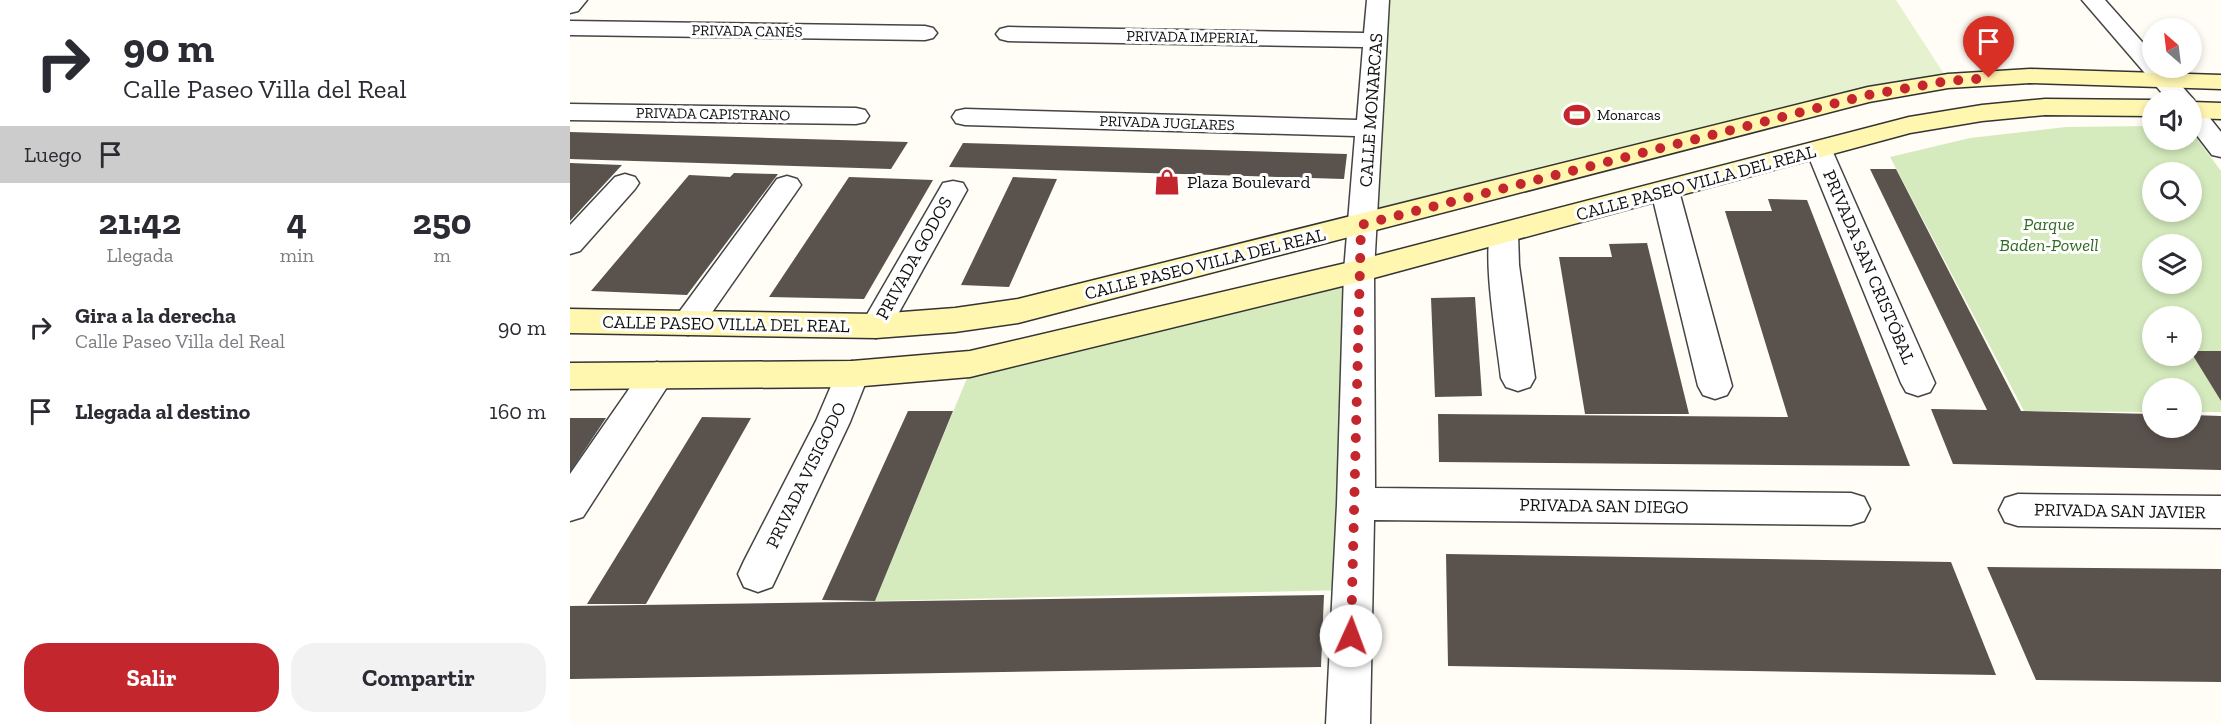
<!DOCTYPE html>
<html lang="es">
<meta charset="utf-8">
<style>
body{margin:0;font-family:"Zilla Slab",serif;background:#f2f2f3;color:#2b2b33;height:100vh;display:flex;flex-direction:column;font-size:22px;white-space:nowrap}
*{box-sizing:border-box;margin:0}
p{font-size:20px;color:#7c7c81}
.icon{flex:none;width:33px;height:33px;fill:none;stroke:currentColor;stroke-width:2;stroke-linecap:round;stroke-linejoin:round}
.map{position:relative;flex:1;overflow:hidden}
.panel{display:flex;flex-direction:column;background:#fff;width:570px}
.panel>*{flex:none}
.top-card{background:#fff;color:#2b2b33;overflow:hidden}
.needle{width:39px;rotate:332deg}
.fabs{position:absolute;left:1572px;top:18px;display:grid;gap:12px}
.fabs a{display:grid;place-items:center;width:60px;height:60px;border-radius:50%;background:#fff;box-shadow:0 3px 9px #0003;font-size:30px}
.pin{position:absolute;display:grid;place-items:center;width:51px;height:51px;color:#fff;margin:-62px -26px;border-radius:50% 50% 50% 0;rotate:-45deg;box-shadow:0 0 6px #0007}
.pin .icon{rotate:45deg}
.me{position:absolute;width:66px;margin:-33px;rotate:2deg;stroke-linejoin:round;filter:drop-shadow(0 0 4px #0008)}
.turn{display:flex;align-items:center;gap:21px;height:126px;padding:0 24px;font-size:27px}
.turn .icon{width:78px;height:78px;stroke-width:2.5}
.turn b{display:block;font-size:42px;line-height:51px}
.then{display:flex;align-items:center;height:57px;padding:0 24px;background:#0003;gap:12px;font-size:22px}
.eta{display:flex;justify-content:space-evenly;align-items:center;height:102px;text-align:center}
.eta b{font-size:36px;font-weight:700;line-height:42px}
.cta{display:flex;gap:12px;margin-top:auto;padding:12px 24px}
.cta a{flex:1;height:69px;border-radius:24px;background:#c4262e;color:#fff;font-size:24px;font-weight:700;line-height:69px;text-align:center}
.cta a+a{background:#f2f2f3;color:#2b2b33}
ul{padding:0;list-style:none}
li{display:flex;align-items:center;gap:18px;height:84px;padding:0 24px}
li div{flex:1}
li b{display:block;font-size:22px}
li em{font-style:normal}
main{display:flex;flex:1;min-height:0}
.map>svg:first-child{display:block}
.green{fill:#d5ebbd;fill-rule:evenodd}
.pitch{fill:#e6f2cf}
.building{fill:#5a524d}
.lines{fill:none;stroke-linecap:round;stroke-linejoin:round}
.street-casing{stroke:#444;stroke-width:3}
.secondary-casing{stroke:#333;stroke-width:3}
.street{fill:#fff;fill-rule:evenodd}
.secondary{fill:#fff6b0;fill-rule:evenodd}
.route{stroke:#c4262e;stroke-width:10;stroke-dasharray:0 18}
.labels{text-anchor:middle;stroke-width:6;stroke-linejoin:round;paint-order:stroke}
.far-street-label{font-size:15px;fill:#111;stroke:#fff}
.far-poi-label{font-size:15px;fill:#111;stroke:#fff;text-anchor:start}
.street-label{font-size:18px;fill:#111;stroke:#fff}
.poi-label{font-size:18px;fill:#111;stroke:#fff;text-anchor:start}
.park-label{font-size:18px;font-style:italic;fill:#2f6b1f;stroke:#fff}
</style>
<main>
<section class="panel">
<div class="top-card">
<div class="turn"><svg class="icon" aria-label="right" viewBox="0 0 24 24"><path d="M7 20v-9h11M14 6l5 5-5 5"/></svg><div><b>90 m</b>Calle Paseo Villa del Real</div></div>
<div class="then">Luego<svg class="icon" aria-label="arrive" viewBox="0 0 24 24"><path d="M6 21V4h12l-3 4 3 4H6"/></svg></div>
</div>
<div class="eta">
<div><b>21:42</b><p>Llegada</p></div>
<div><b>4</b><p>min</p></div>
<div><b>250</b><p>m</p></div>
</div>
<ul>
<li><svg class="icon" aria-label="right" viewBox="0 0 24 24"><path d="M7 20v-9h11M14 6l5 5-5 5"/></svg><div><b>Gira a la derecha</b><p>Calle Paseo Villa del Real</p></div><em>90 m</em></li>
<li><svg class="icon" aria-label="arrive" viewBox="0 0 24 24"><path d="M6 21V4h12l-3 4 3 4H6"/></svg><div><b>Llegada al destino</b></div><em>160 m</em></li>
</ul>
<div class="cta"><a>Salir</a><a>Compartir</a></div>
</section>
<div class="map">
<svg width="1651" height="724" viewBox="0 0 1651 724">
<rect width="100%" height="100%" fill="#fffdf5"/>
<path class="green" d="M1582,126V140H1622V132L1651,171V351H1622V316H1582V356L1622,354L1651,401V412H1622V388H1582V412L1454,411L1320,157L1400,138L1496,127ZM1582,172H1622V212H1582ZM1582,244H1622V284H1582Z
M787,272L778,590L305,601L402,366Z"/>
<path class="pitch" d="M808,0H1326L1378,80L794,217Z"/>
<path class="building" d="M0,132L338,142L321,169L0,159Z
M393,143L777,154L774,179L379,167Z
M0,163L52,165L0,221Z
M1300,169H1326L1451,411L1582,414V428H1622V415L1651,416V470L1383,464L1361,409L1417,410Z
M164,173L208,174L117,295L21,291L119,175L160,177Z
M279,177L363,180L294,299L199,297Z
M443,177L487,179L439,287L391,285Z
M1198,199L1237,200L1340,466L869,462L868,414L1218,417L1155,211H1202Z
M1077,243L1119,414H1015L989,257H1042L1039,244Z
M905,297L912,396L865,397L861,298Z
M1622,351H1651V401L1622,354Z
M338,411H383L305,601L252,600Z
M132,417L181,418L76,604H17Z
M0,418H36L0,472Z
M876,554L1381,562L1426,675L878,666Z
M1417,567L1651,569V682L1466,680Z
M754,595L751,667L0,679V606Z"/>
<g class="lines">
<g class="street-casing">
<path id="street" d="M0,0H17L8,11L0,13Z
M797,0H819L804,271L805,488L1281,493L1294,497L1300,509L1294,521L1281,525L804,520L800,724H756L767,504L774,271L785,136L395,125L386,123L382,117L386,111L395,109L787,120L793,47L438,41L430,39L426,34L430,29L438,27L794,33Z
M1512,0H1535L1582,53V68H1596L1624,100L1622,103V100H1598Z
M0,21L355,26L363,28L367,33L363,38L355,40L0,35Z
M0,104L286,108L295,110L299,116L295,122L286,124L0,120Z
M1622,105L1631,107L1651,132V157L1642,155L1622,129Z
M1249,142L1258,144L1262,150L1365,383L1360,392L1348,396L1336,392L1331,383L1236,150L1240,144Z
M55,174L65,177L69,183L65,189L10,251L0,254V225L45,177Z
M217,176L227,179L231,185L129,331L118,335L107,331L102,323L107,315L207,179Z
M383,181L393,183L397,190L317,334L306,338L295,334L290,326L295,318L373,183Z
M1095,182L1105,184L1109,191L1162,386L1157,395L1145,399L1133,395L1128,386L1081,191L1085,184Z
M933,223L943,226L948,233L949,265L965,378L960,387L948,391L936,387L931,378C928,349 910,247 923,226Z
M282,361L294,365L299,374L280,422L202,587L188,592L174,587L168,574L174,561L246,421L270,365Z
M87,362L99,366L104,375L99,384L13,517L0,521V474L75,366Z
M1448,494L1651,496V528L1448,526L1435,522L1429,510L1435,498Z"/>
</g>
<g class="secondary-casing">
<path id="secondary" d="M1460,69L1651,75V89L1460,83L1378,88L1299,102L448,323L385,332L306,338L0,333V309L306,314L385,308L448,299L1298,87L1378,74Z
M1475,99L1582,100V116L1475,115L1412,121L1340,133L789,282L400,377L282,387L0,389V363L282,361L400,351L789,260L1339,117L1412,105Z
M1622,102L1651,103V119L1622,118Z"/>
</g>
<use href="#street" class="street"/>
<use href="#secondary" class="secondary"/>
</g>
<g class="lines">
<path class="route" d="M781,636L791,225L1298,95L1378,81L1419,78"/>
</g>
<defs>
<g id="stadium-bare" transform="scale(2.07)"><path d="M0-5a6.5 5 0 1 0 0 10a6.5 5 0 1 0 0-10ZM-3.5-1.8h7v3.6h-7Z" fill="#c4262e" stroke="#fff" stroke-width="2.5" paint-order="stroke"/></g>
<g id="shop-bare" transform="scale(2.07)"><path d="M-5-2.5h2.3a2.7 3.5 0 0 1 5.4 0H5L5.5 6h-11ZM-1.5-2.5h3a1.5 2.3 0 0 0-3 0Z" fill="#c4262e" stroke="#fff" stroke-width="2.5" paint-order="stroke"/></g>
</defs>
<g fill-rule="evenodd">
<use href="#stadium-bare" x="1007" y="115"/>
<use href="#shop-bare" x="597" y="182"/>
</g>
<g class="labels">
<g class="far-street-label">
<text transform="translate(177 31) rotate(1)" y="5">PRIVADA CANÉS</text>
<text transform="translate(622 37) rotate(1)" y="5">PRIVADA IMPERIAL</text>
<text transform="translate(143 114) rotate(1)" y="5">PRIVADA CAPISTRANO</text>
<text transform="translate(597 123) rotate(2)" y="5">PRIVADA JUGLARES</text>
</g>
<g class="far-poi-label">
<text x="1027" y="120">Monarcas</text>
</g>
<g class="street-label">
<text transform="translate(801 110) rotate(-86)" y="6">CALLE MONARCAS</text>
<text transform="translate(1126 183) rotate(-15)" y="6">CALLE PASEO VILLA DEL REAL</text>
<text transform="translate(344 258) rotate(-61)" y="6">PRIVADA GODOS</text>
<text transform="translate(635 264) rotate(-14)" y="6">CALLE PASEO VILLA DEL REAL</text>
<text transform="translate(1299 267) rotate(67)" y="6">PRIVADA SAN CRISTÓBAL</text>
<text transform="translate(156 324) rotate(1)" y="6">CALLE PASEO VILLA DEL REAL</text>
<text transform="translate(236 475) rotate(-64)" y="6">PRIVADA VISIGODO</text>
<text transform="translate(1034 506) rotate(1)" y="6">PRIVADA SAN DIEGO</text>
<text transform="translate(1550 511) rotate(1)" y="6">PRIVADA SAN JAVIER</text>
</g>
<g class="poi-label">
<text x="617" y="188">Plaza Boulevard</text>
</g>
<g class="park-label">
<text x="1479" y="230">Parque<tspan x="1479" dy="21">Baden-Powell</tspan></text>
</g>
</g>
</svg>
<div class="fabs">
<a><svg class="needle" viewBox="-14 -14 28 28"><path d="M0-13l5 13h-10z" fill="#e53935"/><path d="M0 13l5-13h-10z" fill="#7c7c81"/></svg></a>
<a><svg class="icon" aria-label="sound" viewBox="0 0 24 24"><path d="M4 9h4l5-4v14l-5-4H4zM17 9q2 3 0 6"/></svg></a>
<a><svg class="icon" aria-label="search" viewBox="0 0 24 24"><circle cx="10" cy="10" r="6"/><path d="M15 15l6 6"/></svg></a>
<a><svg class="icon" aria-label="layers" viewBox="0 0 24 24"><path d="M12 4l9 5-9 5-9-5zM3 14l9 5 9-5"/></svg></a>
<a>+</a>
<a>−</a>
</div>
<div class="pin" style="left:1419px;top:78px;background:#d93025"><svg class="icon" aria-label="arrive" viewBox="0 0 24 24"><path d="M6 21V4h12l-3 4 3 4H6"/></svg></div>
<svg class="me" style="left:781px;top:636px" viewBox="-20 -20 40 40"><circle r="19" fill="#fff"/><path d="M0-13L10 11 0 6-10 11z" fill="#c4262e"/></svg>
</div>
</main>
